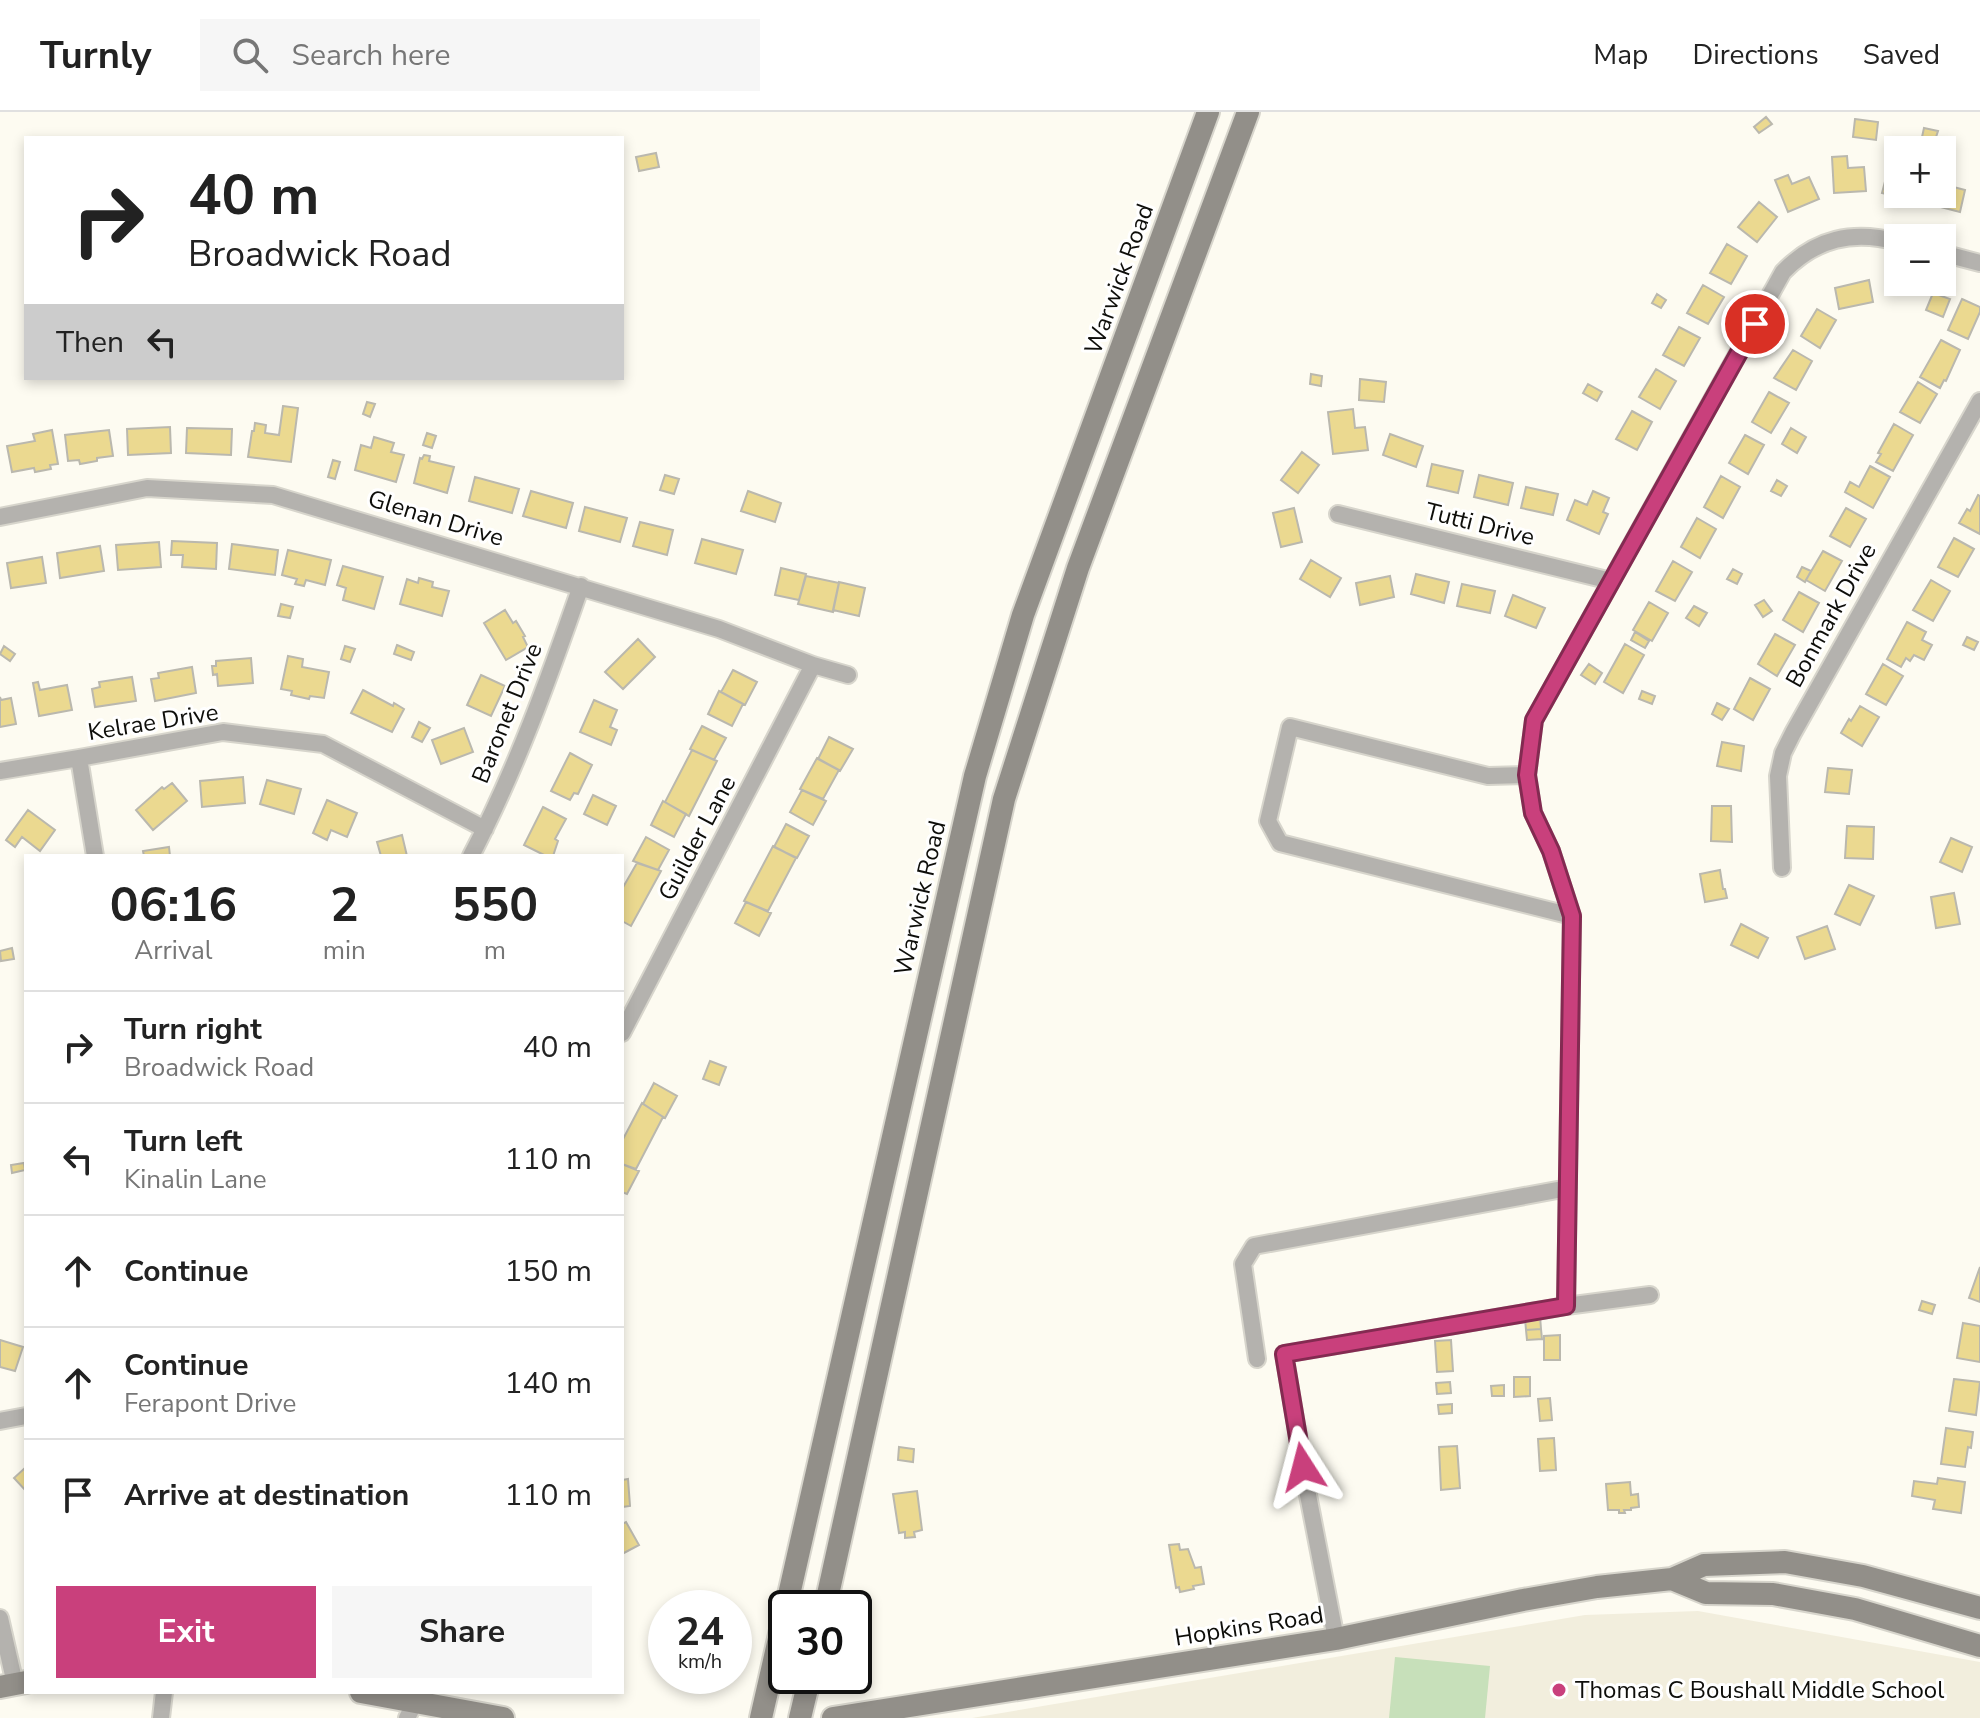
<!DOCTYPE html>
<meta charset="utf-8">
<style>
body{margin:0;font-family:"Nunito Sans",sans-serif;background:#f6f6f6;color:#222;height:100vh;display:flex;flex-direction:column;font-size:30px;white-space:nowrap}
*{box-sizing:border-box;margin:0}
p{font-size:26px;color:#767676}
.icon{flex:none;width:44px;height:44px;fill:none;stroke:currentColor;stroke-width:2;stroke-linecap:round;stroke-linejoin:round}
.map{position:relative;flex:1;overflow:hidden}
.panel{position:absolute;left:24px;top:742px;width:600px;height:840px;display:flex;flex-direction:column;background:#fff;border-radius:0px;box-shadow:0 4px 12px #0003}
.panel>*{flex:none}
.hud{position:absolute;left:24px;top:24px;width:600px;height:244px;border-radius:0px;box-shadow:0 4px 12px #0003;background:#fff;color:#222;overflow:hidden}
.tools{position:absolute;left:1884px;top:24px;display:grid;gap:16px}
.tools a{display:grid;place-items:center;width:72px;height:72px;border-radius:0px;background:#fff;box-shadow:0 4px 12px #0003;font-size:40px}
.speed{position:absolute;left:648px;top:1478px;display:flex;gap:16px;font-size:40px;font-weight:700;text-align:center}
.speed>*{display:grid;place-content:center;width:104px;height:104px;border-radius:50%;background:#fff;box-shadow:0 4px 12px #0003;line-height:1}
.speed small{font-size:20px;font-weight:400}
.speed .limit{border:4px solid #111;border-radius:12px;background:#fff;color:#111}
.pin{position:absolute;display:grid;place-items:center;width:68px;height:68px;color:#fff;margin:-34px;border:4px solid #fff;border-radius:50%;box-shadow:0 2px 8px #0007}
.me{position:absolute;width:88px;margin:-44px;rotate:351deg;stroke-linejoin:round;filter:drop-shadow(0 0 6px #0008)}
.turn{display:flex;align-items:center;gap:28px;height:168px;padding:0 32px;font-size:36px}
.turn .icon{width:104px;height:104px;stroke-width:2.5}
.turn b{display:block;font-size:56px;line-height:68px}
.then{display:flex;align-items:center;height:76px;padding:0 32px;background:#0003;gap:16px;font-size:30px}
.eta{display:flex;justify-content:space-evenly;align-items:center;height:136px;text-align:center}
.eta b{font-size:48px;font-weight:700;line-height:56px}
.primary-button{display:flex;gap:16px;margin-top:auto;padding:16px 32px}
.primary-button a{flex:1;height:92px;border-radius:0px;background:#c9407c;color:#fff;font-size:32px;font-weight:700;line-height:92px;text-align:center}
.primary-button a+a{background:#f6f6f6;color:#222}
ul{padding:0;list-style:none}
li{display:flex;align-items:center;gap:24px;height:112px;padding:0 32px;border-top:2px solid #e0e0e0}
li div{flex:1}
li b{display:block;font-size:30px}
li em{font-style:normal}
header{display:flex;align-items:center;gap:48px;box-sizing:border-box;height:112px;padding:0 40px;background:#fff;border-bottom:2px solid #e0e0e0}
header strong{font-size:38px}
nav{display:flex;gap:44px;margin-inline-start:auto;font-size:28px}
.search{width:560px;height:72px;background:#f6f6f6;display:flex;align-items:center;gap:20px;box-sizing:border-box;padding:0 28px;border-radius:0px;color:#767676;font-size:30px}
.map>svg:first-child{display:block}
.built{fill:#f2eedd}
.green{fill:#c7e0ba}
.building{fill:#ebd990;stroke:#bab8ae;stroke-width:2}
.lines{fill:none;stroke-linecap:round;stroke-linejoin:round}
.minor-casing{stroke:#d7d5cc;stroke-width:20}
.secondary-casing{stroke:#d7d5cc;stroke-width:26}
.minor{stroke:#b4b2ae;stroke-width:16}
.secondary{stroke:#928f89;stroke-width:22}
.route-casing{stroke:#832a51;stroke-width:20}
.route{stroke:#c9407c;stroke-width:14}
.poi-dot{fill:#c9407c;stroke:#fff;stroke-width:3}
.labels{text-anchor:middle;stroke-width:6;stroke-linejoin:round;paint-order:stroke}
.street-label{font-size:24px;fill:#0e0e0a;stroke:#fff}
.poi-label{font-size:24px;fill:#0e0e0a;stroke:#fff;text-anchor:start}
</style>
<header>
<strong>Turnly</strong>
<div class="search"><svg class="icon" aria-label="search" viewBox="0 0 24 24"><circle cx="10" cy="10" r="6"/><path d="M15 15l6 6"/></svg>Search here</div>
<nav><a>Map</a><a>Directions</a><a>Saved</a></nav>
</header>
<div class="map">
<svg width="1980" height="1606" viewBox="0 0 1980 1606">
<rect width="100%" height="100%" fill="#fdfbf1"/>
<path class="built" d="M1698,1499L1980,1550V1606H972L1585,1503Z"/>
<path class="green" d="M1395,1545L1490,1554L1485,1606H1389Z"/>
<path class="building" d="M1766,5L1772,12L1759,21L1754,15Z
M1855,7L1878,10L1876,28L1853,25Z
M1924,16L1938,19L1935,28L1922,25Z
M656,41L659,55L639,59L636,45Z
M1847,44L1848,56L1864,55L1866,79L1834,81L1832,45Z
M1888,58L1898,61V82H1917L1916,89L1882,81Z
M1788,63L1792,72L1809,65L1819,87L1788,100L1775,68Z
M1942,72L1965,78L1960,100L1929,92L1931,82H1942Z
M1759,90L1777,105L1757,130L1738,115Z
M1727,132L1747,144L1731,172L1710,161Z
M1869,168L1873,190L1839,197L1835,176Z
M1703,173L1724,185L1708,212L1687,201Z
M1933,181L1950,187L1943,205L1926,198Z
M1657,182L1666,188L1661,196L1652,191Z
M1962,187L1980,195V200L1968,227L1948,218Z
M1817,197L1836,208L1820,236L1801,224Z
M1679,215L1700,226L1684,254L1663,243Z
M1941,228L1960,238L1946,269L1944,268L1940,276L1920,265Z
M1793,238L1812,249L1796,278L1774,266Z
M1656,257L1676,269L1660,297L1639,285Z
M1311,262L1322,264L1321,274L1310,272Z
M1360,267L1386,270L1384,290L1359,288Z
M1918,270L1937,282L1920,311L1900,300Z
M1588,272L1602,280L1597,289L1583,281Z
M1769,280L1789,291L1771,321L1752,310Z
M367,290L375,292L370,305L363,302Z
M283,294L298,296L291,350L248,345L252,319H254L255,311L266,313L265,321L279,323Z
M1353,297L1355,316L1365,315L1368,338L1333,342L1328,300Z
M1632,299L1652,310L1637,338L1616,327Z
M1894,312L1913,323L1893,359L1876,350L1881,342L1878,341Z
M170,315L171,341L128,343L127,317Z
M187,316L232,317L231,343L186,341Z
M1791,316L1806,325L1797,341L1782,332Z
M52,318L58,352L50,353L51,357L35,360L34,356L12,360L7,334L35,329L33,322Z
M109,318L113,344L97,346V349L80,352L79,348L68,349L65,323Z
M427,321L436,324L432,336L423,333Z
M1390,322L1423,334L1416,355L1383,343Z
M1745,323L1764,333L1748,362L1729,351Z
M374,325L394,331L391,340L404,343L396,370L355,358L361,333L371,336Z
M1302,340L1319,353L1298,381L1281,368Z
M424,343L430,344L429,349L454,355L447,381L414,371L420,346L422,347Z
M333,348L340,350L335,367L328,365Z
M1432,352L1463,359L1458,381L1427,374Z
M1870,354L1890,365L1873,396L1845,380L1850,370L1859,375Z
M665,363L679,367L674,382L660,378Z
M1479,363L1513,371L1508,393L1474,385Z
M1721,364L1740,375L1723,406L1704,395Z
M475,365L519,377L512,401L469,389Z
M1777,368L1787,374L1781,384L1771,379Z
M1526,375L1558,382L1553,403L1521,396Z
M531,379L573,391L566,416L523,404Z
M748,379L781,391L775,410L741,399Z
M1593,379L1609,386L1603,400L1608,402L1599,422L1567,408L1575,388L1587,393Z
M1978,383L1980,384V422L1959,411L1967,397L1970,399Z
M585,395L627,406L620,430L579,419Z
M1294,396L1302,430L1281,435L1273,401Z
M1846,396L1866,407L1850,435L1830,424Z
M1697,406L1716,417L1700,446L1681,435Z
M640,410L673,418L667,443L633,434Z
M1954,426L1974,437L1958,465L1938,455Z
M702,427L743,438L736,462L695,451Z
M172,429L217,431L216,457L182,455L183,443H171Z
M159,430L161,455L118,458L116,433Z
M232,432L278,438L275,463L229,457Z
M100,434L104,459L60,466L57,441Z
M288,438L331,448L325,473L306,468L304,474L295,472L297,467L282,463Z
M1823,439L1842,449L1825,479L1806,468Z
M42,445L46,471L11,476L7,451Z
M1311,448L1341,466L1330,485L1300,467Z
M1673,449L1692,460L1675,489L1656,479Z
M343,454L383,465L374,497L343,488L346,476L337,473Z
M1802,455L1811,459L1805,470L1797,465Z
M781,456L806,462L799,488L775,483Z
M1733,457L1742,462L1737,472L1727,467Z
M1416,462L1449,470L1444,491L1411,482Z
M806,464L839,471L833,500L798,492Z
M1390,464L1394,485L1360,493L1356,471Z
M419,466L433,470L432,475L449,479L442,504L400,492L407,467L418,471Z
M1931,468L1950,479L1933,509L1913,498Z
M839,470L865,476L859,504L833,498Z
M1462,472L1495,479L1490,501L1457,494Z
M1799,480L1819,491L1803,520L1783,508Z
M1513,483L1545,496L1536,516L1505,504Z
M1764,488L1772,499L1763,505L1755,493Z
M1649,490L1668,501L1652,529L1633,518Z
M281,492L293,495L290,506L278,504Z
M1694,494L1707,501L1699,514L1686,506Z
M505,498L513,511L516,509L525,524L523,525L528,535L506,548L484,511Z
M1907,510L1926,520L1922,528L1932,533L1924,548L1914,543L1910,549L1906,546L1901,555L1887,547Z
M1635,520L1649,529L1645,536L1631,528Z
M1775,522L1795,533L1777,564L1758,552Z
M1967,525L1978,530L1974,538L1963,533Z
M638,527L655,545L623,577L605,560Z
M1625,532L1644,543L1623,581L1604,570Z
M397,533L414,540L411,548L394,542Z
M4,534L15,542L10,549L0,542Z
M345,534L355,537L350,550L341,547Z
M288,544L303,547L302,555L329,560L324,586L310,584L309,587L291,583L292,579L281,577Z
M251,546L253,571L218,574L217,562L213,563L212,554H216V549Z
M1589,552L1602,561L1595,572L1581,563Z
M1883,552L1903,564L1886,593L1866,582Z
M192,555L196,581L155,589L151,567L159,566L158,561Z
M733,558L757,570L745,593L721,580Z
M481,563L505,574L491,604L467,593Z
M132,565L136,589L95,595L92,577L100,575L99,570Z
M1750,566L1770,577L1753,608L1734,597Z
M38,570L40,578L67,573L72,598L39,604L33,571Z
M363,578L393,594L394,591L404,597L392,620L351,601Z
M719,579L743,592L732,614L708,602Z
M1642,579L1655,584L1652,592L1639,587Z
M0,585L1,588L11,586L16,612L0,615Z
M594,588L617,598L610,615L617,618L611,633L580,620Z
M1717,591L1729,597L1722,608L1712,602Z
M1860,594L1879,605L1862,634L1841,621L1849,607L1851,609Z
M419,610L430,616L422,630L412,625Z
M702,614L726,626L714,648L690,637Z
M464,616L473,640L441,652L432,628Z
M829,625L853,637L840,659L818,647Z
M1722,630L1744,634L1741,659L1717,654Z
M692,638L717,649L689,704L665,690Z
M570,641L592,653L578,682L574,681L570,688L551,679Z
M817,646L839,658L823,687L800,677Z
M1828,656L1852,658L1849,682L1825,680Z
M243,665L245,691L202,695L200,669Z
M267,668L301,677L294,702L260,692Z
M172,671L187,689L153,718L136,698L162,675L164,677Z
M802,678L826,689L813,713L790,700Z
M593,683L616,694L607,713L584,702Z
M327,688L357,701L347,725L331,718L327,728L313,721Z
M663,689L686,702L674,725L651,713Z
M1712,694H1731L1732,730L1711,729Z
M543,695L566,707L555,727L558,729L553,744H546L524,733Z
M28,698L55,718L40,739L22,725L15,735L6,728Z
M786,712L809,724L797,746L774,735Z
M1847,714L1874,715L1873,747L1845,746Z
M402,723L407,744H381L377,730Z
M646,725L669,738L658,758L633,749Z
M1951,726L1972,735L1962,760L1940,750Z
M773,734L796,746L768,799L744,789Z
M169,735L170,744H144L143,739Z
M637,751L661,759L631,814L622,809V777Z
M1720,758L1723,777H1725L1727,786L1705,790L1700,762Z
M1849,773L1874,784L1860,813L1835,802Z
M1954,781L1960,812L1936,816L1931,785Z
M746,790L771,801L759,824L735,811Z
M1741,812L1768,826L1758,846L1731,833Z
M1827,814L1835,837L1805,847L1797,825Z
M12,836L14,847L1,849L0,839Z
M710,949L726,955L719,973L703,967Z
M654,971L677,984L665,1006L643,992Z
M642,991L663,1005L636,1057L622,1052V1029Z
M24,1051L25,1058L12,1061L11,1053Z
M622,1052L639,1059L627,1082L622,1080Z
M1980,1155V1190L1969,1186Z
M1922,1189L1935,1193L1932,1202L1919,1198Z
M1540,1204L1541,1217L1526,1218L1525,1206Z
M1963,1211L1980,1214V1250L1957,1246Z
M1541,1217L1542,1227L1527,1228L1526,1218Z
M1560,1223V1248H1544V1224Z
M0,1228L23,1235L15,1259L0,1255Z
M1451,1228L1453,1259L1437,1260L1435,1229Z
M1514,1265H1530V1284L1514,1285Z
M1954,1267L1980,1270L1976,1303L1949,1299Z
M1450,1270L1451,1281L1437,1282L1436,1271Z
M1504,1273V1284H1492L1491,1274Z
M1550,1286L1552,1308L1540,1309L1538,1287Z
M1452,1292V1301L1439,1302L1438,1293Z
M1946,1316L1973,1320L1971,1336L1968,1335L1965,1355L1941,1352Z
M1554,1326L1556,1358L1540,1359L1538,1327Z
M1457,1334L1460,1376L1441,1378L1439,1335Z
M899,1335L914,1337L913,1350L898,1348Z
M26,1355V1379L14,1366Z
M1938,1366L1965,1370L1961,1401L1933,1397L1935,1388L1912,1384L1914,1369L1937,1372Z
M628,1367L630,1394L622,1395V1368Z
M1630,1370L1631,1383L1638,1382L1639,1395L1631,1396V1398H1624L1625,1401H1619V1398H1608L1606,1372Z
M917,1379L922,1418L914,1420L915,1425L905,1426V1420L899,1421L893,1382Z
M626,1410L639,1433L622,1442V1412Z
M1179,1432L1180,1438L1188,1437L1195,1456L1201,1455L1204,1472L1193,1474L1194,1477L1180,1480L1179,1475L1176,1476L1169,1433Z"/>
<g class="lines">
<g class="minor-casing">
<path id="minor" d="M1942,141L1980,151
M1338,402L1611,469
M0,405L147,376L273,383L719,517L813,553L848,563
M79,646L95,744
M0,659L79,646L223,620L323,632L485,717
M1527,663L1488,664L1290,615L1268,709L1280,731L1572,804
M471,744C516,658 549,566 581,474
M1782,756L1778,664L1783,641L1793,621L1980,289
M622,921L813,553
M1566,1194L1572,804L1551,739L1533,701L1527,663L1534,608L1783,160C1816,126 1853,118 1898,130
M1257,1247L1243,1152L1254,1134L1568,1076
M0,1309L26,1304
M0,1506L15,1572
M1336,1527L1308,1383L1284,1242L1566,1194L1650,1183
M161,1606L164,1580
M407,1606L415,1590"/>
</g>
<g class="secondary-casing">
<path id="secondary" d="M1672,1467L1706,1481L1773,1482L1855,1497L1980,1534
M825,1496L1004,687L1078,456L1248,0
M0,1575L26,1570
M361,1580L503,1606
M761,1606L975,664L1023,503L1208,0
M800,1606L810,1564
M833,1606L1336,1527L1523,1488L1597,1475L1672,1467L1704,1453L1785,1450L1863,1464L1980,1496"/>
</g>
<use href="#minor" class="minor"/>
<use href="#secondary" class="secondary"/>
</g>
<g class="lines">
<g class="route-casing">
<path id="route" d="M1303,1355L1284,1242L1566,1194L1572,804L1551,739L1533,701L1527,663L1534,608L1755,212"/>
</g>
<use href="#route" class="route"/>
</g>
<circle class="poi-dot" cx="1559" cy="1578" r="8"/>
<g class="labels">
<g class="street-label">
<text transform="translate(1119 167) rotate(-70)" y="8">Warwick Road</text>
<text transform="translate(436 406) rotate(17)" y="8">Glenan Drive</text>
<text transform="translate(1480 412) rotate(14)" y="8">Tutti Drive</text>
<text transform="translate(1831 503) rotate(-61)" y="8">Bonmark Drive</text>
<text transform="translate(507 601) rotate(-68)" y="8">Baronet Drive</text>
<text transform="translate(153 610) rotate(-9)" y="8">Kelrae Drive</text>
<text transform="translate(697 726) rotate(-62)" y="8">Guilder Lane</text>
<text transform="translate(920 786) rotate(-77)" y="8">Warwick Road</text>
<text transform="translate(1249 1514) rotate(-9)" y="8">Hopkins Road</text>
</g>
<g class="poi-label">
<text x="1575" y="1586">Thomas C Boushall Middle School</text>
</g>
</g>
</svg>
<div class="tools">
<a>+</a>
<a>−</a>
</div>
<div class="speed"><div>24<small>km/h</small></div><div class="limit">30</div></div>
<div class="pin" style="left:1755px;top:212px;background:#d93025"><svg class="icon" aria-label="arrive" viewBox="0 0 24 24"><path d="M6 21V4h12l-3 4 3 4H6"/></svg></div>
<svg class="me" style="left:1303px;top:1355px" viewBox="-20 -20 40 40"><path d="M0-17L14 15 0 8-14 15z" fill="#c9407c" stroke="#fff" stroke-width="4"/></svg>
<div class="hud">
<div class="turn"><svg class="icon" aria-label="right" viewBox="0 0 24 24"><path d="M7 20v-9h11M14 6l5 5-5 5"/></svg><div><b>40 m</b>Broadwick Road</div></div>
<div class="then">Then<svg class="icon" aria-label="left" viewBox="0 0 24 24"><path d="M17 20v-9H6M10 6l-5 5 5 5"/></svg></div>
</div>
<section class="panel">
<div class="eta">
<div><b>06:16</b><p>Arrival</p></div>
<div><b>2</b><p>min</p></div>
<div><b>550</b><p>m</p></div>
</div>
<ul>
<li><svg class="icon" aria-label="right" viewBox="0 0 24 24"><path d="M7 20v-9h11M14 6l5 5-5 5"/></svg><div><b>Turn right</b><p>Broadwick Road</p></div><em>40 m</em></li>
<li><svg class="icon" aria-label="left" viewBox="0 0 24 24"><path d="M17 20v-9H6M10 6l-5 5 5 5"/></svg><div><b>Turn left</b><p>Kinalin Lane</p></div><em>110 m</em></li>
<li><svg class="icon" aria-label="ahead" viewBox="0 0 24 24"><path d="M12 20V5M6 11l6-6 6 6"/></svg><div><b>Continue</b></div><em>150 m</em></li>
<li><svg class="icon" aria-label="ahead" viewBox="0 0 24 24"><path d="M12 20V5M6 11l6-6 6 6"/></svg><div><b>Continue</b><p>Ferapont Drive</p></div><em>140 m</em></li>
<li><svg class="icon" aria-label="arrive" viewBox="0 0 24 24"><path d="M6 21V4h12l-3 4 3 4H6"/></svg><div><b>Arrive at destination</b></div><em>110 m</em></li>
</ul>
<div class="primary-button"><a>Exit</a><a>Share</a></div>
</section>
</div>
